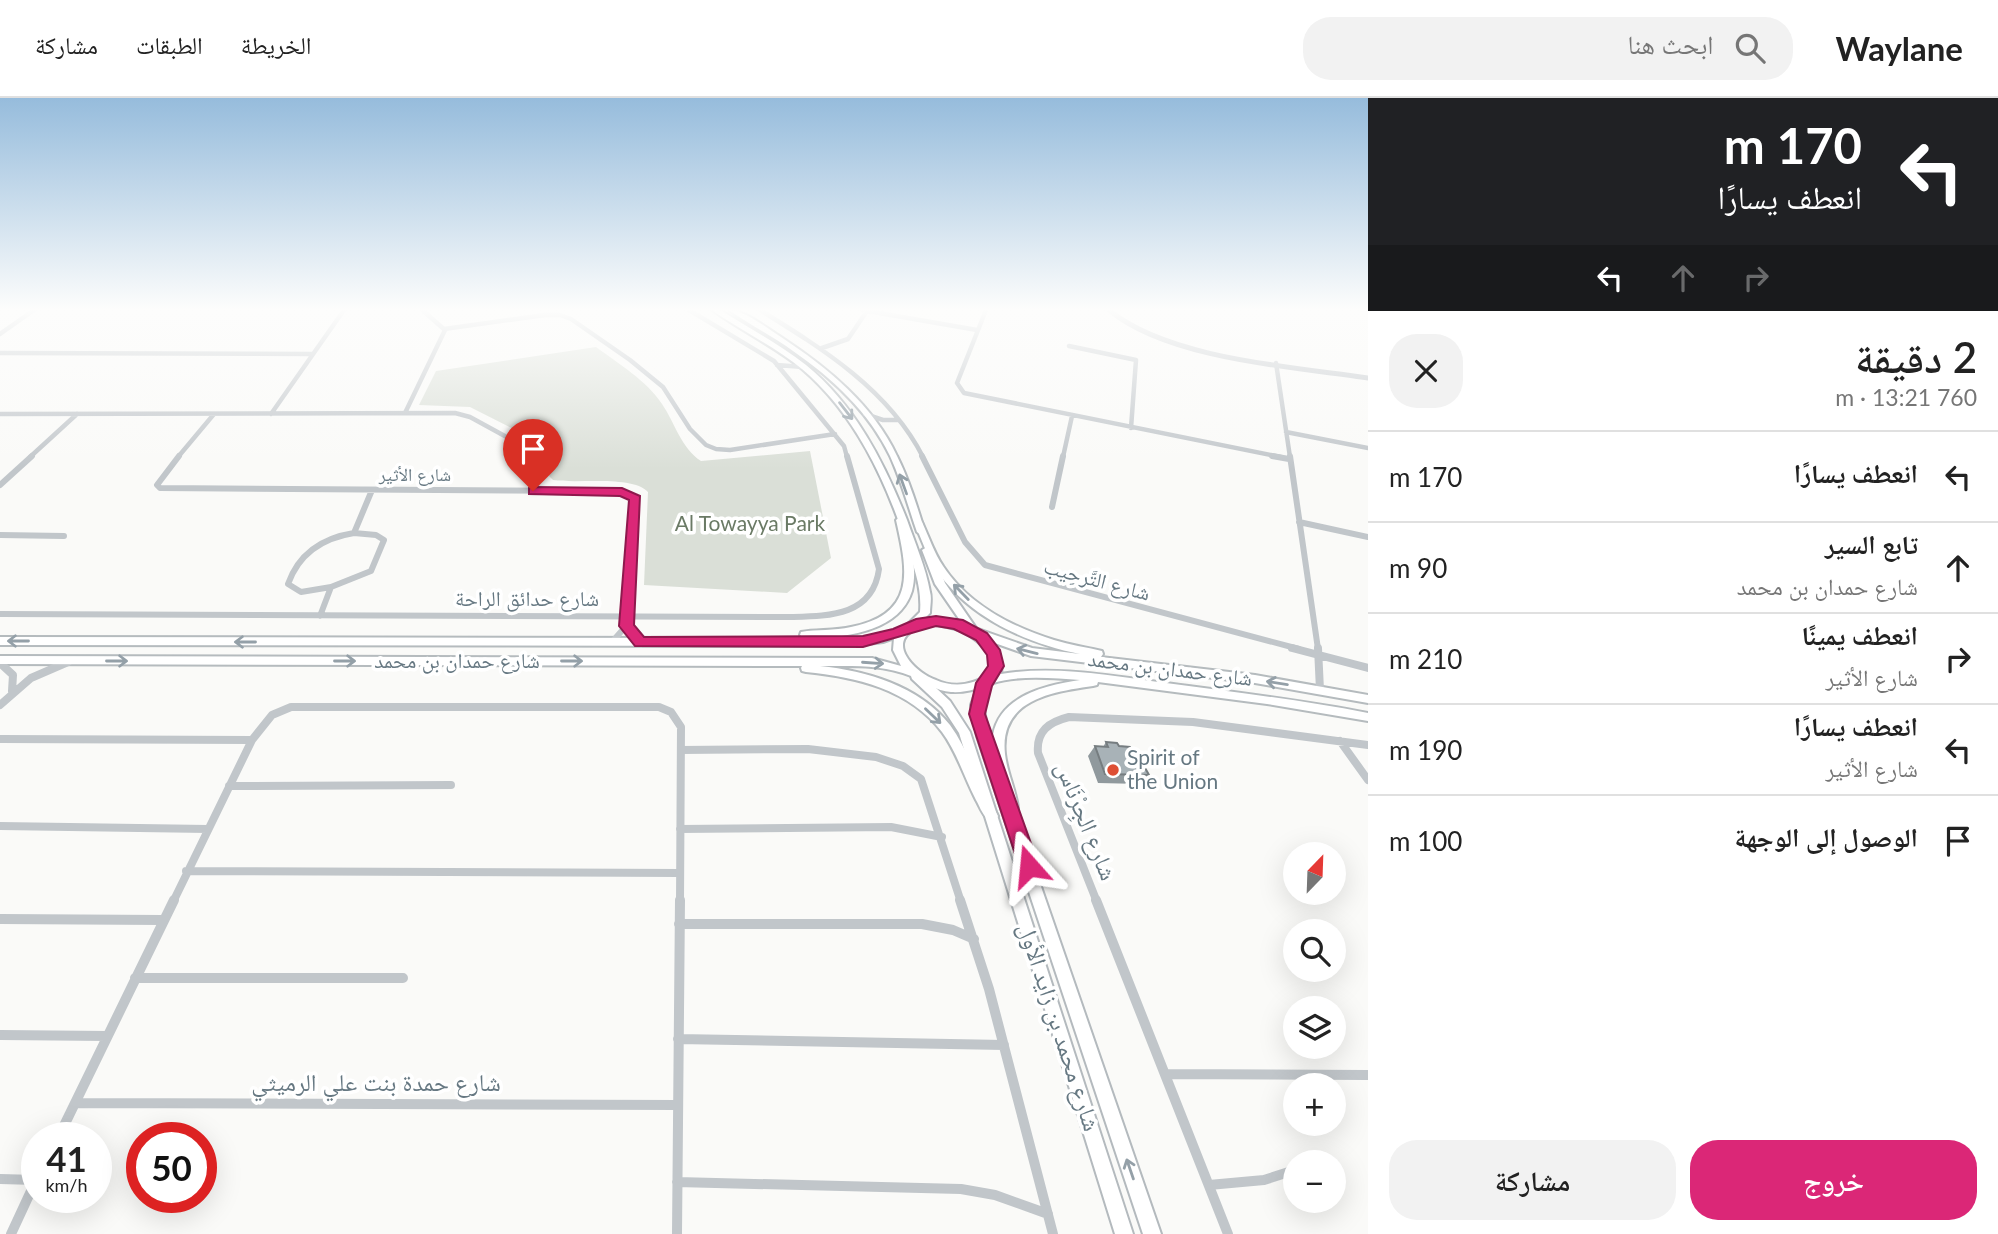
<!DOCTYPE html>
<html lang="ar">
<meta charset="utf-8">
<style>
body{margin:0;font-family:Lato,"Noto Naskh Arabic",sans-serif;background:#f2f2f2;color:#222;direction:rtl;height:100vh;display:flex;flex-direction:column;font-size:26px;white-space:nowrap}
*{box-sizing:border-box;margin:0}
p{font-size:23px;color:#767676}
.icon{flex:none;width:38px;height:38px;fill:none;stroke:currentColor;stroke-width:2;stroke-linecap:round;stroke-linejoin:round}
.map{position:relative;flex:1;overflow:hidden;direction:ltr}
.side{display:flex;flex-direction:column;background:#fff;width:630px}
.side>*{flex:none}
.top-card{background:#202124;color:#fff;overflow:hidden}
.needle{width:46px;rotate:23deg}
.buttons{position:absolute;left:1283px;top:744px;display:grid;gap:14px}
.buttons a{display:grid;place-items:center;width:63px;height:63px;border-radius:50%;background:#fff;box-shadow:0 7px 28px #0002;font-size:35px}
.speed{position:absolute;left:21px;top:1024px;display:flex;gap:14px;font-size:35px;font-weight:700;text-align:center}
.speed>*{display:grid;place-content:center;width:91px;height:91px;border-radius:50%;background:#fff;box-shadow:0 7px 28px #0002;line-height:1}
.speed small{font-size:18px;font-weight:400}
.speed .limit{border:10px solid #d22;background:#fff;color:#111}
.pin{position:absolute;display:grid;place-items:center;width:60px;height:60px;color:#fff;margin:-72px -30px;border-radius:50% 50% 50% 0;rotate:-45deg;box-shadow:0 0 7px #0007}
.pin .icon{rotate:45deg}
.me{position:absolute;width:77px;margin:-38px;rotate:342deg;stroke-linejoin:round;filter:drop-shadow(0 0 5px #0008)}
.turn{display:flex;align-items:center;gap:24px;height:147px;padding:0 21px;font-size:32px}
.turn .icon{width:91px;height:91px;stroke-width:2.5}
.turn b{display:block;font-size:49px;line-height:60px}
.lanes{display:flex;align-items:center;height:66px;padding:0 21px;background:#0003;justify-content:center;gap:35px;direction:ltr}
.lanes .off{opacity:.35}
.round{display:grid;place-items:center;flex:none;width:74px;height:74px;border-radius:28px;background:#f2f2f2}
.headline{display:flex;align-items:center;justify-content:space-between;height:119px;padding:0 21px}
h1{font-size:42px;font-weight:600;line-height:52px}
.cta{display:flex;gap:14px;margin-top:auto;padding:14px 21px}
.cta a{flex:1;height:80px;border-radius:28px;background:#db2777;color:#fff;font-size:28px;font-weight:600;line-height:80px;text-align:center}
.cta a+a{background:#f2f2f2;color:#222}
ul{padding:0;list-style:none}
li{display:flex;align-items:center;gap:21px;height:91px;padding:0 21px;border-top:2px solid #e0e0e0}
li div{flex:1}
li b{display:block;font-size:26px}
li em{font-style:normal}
header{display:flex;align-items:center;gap:42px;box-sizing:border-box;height:98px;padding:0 35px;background:#fff;border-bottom:2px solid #e0e0e0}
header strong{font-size:33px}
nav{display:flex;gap:38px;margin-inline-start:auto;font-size:24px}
.search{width:490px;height:63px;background:#f2f2f2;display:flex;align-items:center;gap:18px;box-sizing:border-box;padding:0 24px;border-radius:28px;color:#767676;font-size:26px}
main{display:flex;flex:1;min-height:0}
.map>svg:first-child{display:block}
.green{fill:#dadfd7}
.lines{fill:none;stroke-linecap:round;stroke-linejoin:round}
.secondary-casing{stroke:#b4babe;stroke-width:4}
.primary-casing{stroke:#b5bbbe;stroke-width:4}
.minor-far3{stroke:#c1c6ca;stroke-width:4.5}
.minor-far2{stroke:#c1c6ca;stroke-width:6}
.minor-far1{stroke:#c1c6ca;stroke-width:8}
.minor{stroke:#c1c6ca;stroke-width:10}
.tertiary{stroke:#c1c6ca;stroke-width:5}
.secondary{fill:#fff;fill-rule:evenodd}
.primary{fill:#fff;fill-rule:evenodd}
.wall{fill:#90999d}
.building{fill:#a8b2b7;stroke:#767d80;stroke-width:2}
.oneway{stroke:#94a0a8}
.route{fill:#db2777;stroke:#8e194d;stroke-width:2}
.poi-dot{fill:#de4f34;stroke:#fff;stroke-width:2.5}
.labels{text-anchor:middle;stroke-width:7;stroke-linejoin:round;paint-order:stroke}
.far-street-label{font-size:18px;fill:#667882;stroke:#fff}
.park-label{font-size:21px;fill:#6a7a65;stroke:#fff}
.street-label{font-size:21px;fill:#667882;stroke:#fff}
.poi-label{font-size:21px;fill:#667882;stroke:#fff;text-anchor:start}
.near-street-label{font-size:24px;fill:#667882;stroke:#fff}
</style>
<header>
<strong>Waylane</strong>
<div class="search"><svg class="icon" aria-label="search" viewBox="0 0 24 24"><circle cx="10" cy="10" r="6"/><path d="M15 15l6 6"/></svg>ابحث هنا</div>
<nav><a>الخريطة</a><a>الطبقات</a><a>مشاركة</a></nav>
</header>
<main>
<section class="side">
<div class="top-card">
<div class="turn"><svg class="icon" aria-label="left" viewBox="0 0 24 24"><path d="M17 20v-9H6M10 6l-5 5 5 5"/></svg><div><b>170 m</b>انعطف يسارًا</div></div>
<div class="lanes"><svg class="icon" aria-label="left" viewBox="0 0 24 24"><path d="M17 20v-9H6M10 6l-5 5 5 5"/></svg><svg class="icon off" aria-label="ahead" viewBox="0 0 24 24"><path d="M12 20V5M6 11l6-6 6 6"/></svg><svg class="icon off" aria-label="right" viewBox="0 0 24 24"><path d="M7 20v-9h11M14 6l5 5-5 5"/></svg></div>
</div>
<div class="headline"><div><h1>2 دقيقة</h1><p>760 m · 13:21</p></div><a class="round"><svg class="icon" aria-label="close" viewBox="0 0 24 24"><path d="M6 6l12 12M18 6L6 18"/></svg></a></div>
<ul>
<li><svg class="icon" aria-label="left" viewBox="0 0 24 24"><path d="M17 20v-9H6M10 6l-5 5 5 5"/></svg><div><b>انعطف يسارًا</b></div><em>170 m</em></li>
<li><svg class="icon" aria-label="ahead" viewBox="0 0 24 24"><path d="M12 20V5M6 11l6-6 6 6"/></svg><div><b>تابع السير</b><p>شارع حمدان بن محمد</p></div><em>90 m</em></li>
<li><svg class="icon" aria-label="right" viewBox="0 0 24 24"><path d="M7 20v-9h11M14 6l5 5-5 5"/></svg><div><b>انعطف يمينًا</b><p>شارع الأثير</p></div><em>210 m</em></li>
<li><svg class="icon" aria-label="left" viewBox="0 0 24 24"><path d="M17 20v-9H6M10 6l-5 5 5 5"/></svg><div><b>انعطف يسارًا</b><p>شارع الأثير</p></div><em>190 m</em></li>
<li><svg class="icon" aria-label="arrive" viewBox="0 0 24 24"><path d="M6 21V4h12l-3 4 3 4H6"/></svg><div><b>الوصول إلى الوجهة</b></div><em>100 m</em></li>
</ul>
<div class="cta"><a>خروج</a><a>مشاركة</a></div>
</section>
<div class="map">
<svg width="1368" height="1136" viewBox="0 0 1368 1136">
<rect width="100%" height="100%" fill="#fafaf8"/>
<path class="green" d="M596,249C619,266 646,282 662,306C675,325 681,350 701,363L810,353L831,460L787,495L644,487L648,394C632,377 577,386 553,382L549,378L555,352L470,309L419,307L436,273Z"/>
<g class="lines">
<g class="secondary-casing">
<path id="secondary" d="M712,212H720C749,230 779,246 806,267C855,307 884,364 907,422C915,445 926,470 930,494C932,500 930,508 930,515L915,530H907L906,528L920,514C922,489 914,471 907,447C885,381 855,316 802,271C774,248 741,233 712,212Z
M729,212C745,212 768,231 781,239C828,270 873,307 897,358C909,382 917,408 925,434L924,436L921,437L917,434C908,408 901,382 890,358C869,314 832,280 793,253C772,238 750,227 729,212Z
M927,449L932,452L945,485L976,530L977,532L976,534H968L935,486L922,452Z
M916,574L920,575L950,603L970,634L1133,1136H1115L959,635L942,609L912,581L911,578L912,575Z
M984,581L988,582L989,585L983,607L989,638L1161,1136H1143L977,638L971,607L979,585L980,582Z"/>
</g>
<g class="primary-casing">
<path id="primary" d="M900,419L904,422C910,444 918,470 912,493C900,532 850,539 815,540H853L882,537L929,520L952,522L1032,550L1080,556C1026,545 970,520 937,473C927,458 921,440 914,424L918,421L922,424C929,439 934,455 943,468C968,506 1012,529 1054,542C1070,547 1086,549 1102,553L1103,556L1101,559L1255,577L1368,597V605L1255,585L1031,558L989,543C999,553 1003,562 1001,576C1056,567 1111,578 1166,585C1234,594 1301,602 1368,615V623L1267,606L1098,584L1097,587L1093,588C1051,594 999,602 1005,656C1007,675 1016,692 1018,710L1016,723L1012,724L1008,723C1004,713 1005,701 1002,691C998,673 990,655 993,637C1000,597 1047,587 1080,582C1054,580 1018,577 993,585C979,590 967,595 951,594C936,593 925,584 911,578C882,566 851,568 820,568C867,573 919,588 950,627C964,646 972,668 982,690C987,700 993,708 998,718L996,722C991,723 991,724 987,720C982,716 979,707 976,702C964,679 957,654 942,634C909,591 856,579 806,574L802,573L801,570L802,568L0,566V558L872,560L901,568L893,552L894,540L883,544L853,548L0,547V539L804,540L800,537L801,534C817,531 834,533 851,529C916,516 908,474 896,422ZM929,526C941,528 951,529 961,533C984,543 1010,573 973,584C961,588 947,587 936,582C918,576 886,547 914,532C918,529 925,528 929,526Z"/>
</g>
<path class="minor-far3" d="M689,212L774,263L844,348L847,359
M760,212C823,251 889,292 923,359
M862,212L977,232
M986,212L957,285L964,295L1281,359
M444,231L545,217H560L571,221L630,262L663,289L690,331L706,347L716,351L730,352L835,336
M0,236L34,212
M1069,248L1136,262L1131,330
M822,250L848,241L867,213
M0,255L312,256
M1276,265L1290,359
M777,267L803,269
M405,315L445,232L422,212
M0,316L455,315L470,319L536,355L539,359
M271,316L344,212
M865,316L883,322H897
M1286,334L1368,350
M30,359L77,316
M178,359L214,316
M1063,359L1072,318"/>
<path class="minor-far2" d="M179,358L157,387L160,390L599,393L630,396L636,405L626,528L612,544
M922,358L965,444L985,467L1299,551
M1272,358L1289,361
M1290,358L1318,551
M0,387L32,358
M533,393L541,363L538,358
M1052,409L1063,358
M1299,424L1368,439
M0,437L64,438
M331,489L301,494L288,486C299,455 322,440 354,435
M0,516L793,519C831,518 873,517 879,471L847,358
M320,518L331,489L371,473L384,442L376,437L354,435L372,392
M626,528L640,545"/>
<path class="minor-far1" d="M1292,550L1368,570
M1318,550L1320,592
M0,565L13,577L12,593
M0,607L31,580L68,564
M0,641L252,642
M1340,643L1368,682
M681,652L808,651L876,659L903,668L921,681L961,804
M229,688L451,687
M0,728L208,731
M680,731L891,729L942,739
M186,773L680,775
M173,804L252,642L272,617L291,609H659L671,614L681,629L680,804
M1097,804L1038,655C1036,633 1049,624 1069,619L1193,624L1368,647"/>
<path class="minor" d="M960,802L989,891L1053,1136
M1096,802L1228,1136
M0,821L162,822
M679,826H922L953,832L974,841
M135,880H403
M0,937L107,938
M678,941L1004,947
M1166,976L1368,977
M75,1005L678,1007
M58,1040L174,802
M0,1081L36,1082
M677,1084L961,1091L995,1097L1048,1116
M1209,1087L1264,1082L1295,1072
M11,1136L37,1080
M677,1136L680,802"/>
<path class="tertiary" d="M1109,212C1168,261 1293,269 1368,280"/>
<use href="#secondary" class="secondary"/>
<use href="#primary" class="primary"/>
</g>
<path class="wall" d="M1106,644L1119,648L1149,677L1141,686L1098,685L1088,658L1095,648L1103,649Z"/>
<path class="building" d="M1106,644L1117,645L1119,648L1130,649L1138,667L1144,668L1149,677L1105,676L1095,648L1108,649Z"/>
<defs><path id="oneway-shaft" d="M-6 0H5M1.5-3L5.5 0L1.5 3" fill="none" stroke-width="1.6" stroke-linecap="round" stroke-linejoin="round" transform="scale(1.75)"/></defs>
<g class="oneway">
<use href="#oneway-shaft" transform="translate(846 313) rotate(52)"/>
<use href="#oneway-shaft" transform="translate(903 386) rotate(-110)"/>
<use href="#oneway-shaft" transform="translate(961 494) rotate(-134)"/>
<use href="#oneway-shaft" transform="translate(18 543) rotate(180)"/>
<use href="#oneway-shaft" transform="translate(245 544) rotate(-180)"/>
<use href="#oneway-shaft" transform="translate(1027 553) rotate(-166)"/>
<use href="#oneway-shaft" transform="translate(117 563)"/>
<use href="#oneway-shaft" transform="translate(345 563)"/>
<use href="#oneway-shaft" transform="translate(572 563)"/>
<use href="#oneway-shaft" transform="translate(873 565) rotate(4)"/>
<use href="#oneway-shaft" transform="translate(1277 585) rotate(-171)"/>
<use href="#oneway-shaft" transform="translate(933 618) rotate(44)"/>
<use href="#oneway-shaft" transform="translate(1130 1071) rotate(-109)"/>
</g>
<linearGradient id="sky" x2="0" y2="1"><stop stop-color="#96bcdc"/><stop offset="0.57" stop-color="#fdfdfc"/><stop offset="1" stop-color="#fdfdfc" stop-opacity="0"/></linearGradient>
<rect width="1368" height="371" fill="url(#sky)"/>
<path class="route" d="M533,389L622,390L640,398L634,527L644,539L863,538L893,531L916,521L936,518L963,522L987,535L1000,552L1004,568L992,588L985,616L1039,768L1036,774L1029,777L1022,774L1019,768L969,616L976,585L988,568L987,557L976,542L954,531L936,528L863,549L635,548L619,528L629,402L620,398L529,396V390Z"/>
<circle class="poi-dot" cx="1113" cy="672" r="7"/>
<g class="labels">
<g class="far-street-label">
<text x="415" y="383">شارع الأثير</text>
</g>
<g class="park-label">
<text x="750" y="433">Al Towayya Park</text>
</g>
<g class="street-label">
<text transform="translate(1097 482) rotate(15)" y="7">شارع التَّرحِيب</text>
<text x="527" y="508">شارع حدائق الراحة</text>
<text x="457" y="570">شارع حمدان بن محمد</text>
<text transform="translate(1170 571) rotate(7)" y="7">شارع حمدان بن محمد</text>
</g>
<g class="poi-label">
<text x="1127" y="667">Spirit of<tspan x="1127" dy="24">the Union</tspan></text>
</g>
<g class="near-street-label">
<text transform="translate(1086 723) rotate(68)" y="8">شارع الجِرْنَاس</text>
<text transform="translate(1059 929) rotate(72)" y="8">شارع محمد بن زايد الأول</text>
<text x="376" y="993">شارع حمدة بنت علي الرميثي</text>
</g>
</g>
</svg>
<div class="buttons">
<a><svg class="needle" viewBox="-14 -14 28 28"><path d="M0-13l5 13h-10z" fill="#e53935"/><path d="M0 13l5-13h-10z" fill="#767676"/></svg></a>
<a><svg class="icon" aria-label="search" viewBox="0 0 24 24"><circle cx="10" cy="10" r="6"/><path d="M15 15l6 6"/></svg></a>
<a><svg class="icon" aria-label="layers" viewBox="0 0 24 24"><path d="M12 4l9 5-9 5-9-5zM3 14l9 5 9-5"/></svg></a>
<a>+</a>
<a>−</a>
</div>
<div class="speed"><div>41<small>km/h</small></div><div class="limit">50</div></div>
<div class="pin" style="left:533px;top:393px;background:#d93025"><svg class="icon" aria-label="arrive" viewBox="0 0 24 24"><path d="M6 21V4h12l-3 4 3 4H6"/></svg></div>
<svg class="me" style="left:1029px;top:768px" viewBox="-20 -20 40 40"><path d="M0-17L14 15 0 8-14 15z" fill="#db2777" stroke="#fff" stroke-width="4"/></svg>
</div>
</main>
